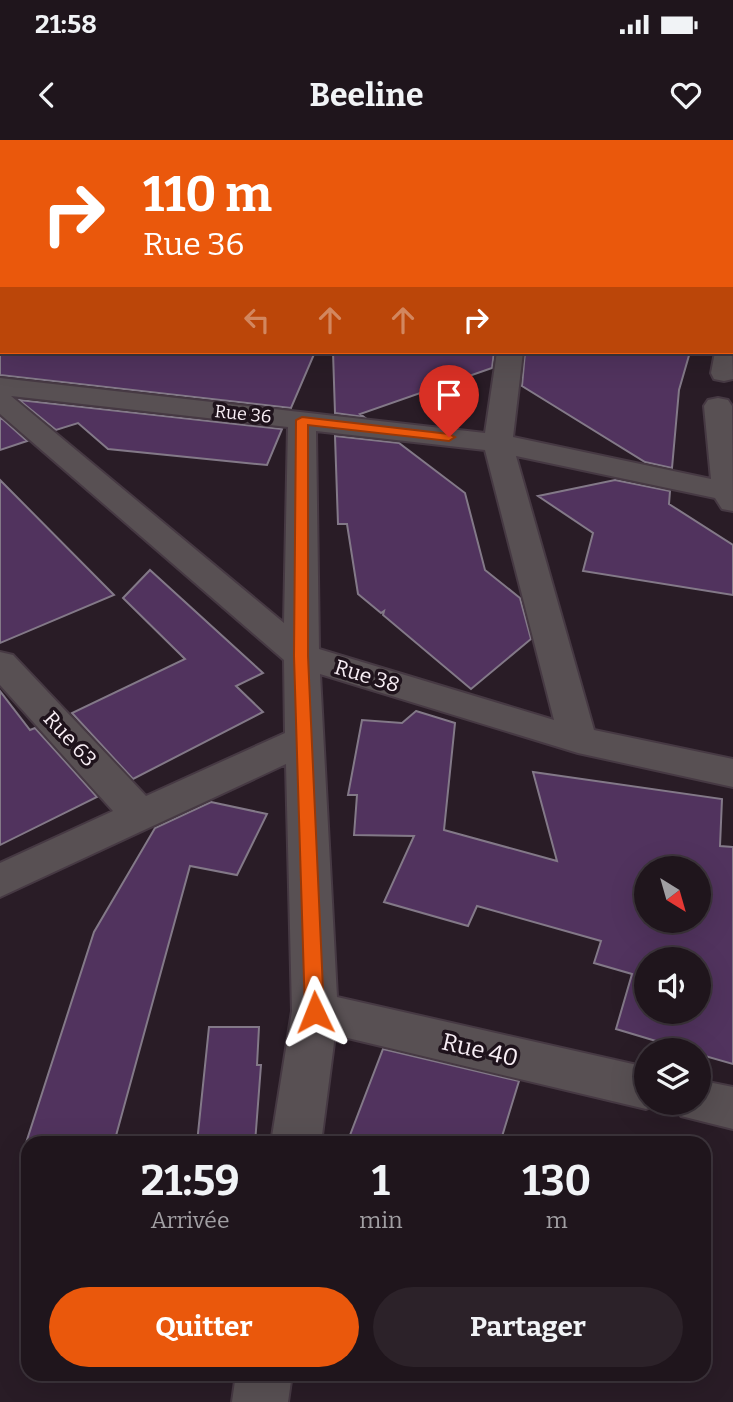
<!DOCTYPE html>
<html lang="fr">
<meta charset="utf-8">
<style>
body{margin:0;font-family:Bitter,serif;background:#2c2229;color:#f1f3f6;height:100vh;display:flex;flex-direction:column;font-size:26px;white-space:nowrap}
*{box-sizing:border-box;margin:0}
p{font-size:23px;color:#a19fa3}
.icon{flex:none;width:38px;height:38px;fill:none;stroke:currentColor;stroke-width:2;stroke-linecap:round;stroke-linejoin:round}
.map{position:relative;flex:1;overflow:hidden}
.sheet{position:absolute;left:21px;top:996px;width:690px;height:245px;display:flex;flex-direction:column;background:#1f151c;border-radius:21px;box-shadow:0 7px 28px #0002,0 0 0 2px #3c343b}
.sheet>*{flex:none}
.banner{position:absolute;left:0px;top:0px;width:733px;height:214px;box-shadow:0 7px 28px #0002,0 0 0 2px #3c343b;background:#ea580c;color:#fff;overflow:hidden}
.needle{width:46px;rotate:143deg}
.tools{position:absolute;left:634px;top:716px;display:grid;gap:14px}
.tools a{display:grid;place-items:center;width:77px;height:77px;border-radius:50%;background:#1f151c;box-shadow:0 7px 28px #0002,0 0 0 2px #3c343b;font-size:35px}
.pin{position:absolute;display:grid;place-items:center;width:60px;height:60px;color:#fff;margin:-72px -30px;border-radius:50% 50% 50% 0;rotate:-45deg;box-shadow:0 0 7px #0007}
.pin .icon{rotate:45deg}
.me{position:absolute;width:77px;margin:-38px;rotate:358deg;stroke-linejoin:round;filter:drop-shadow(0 0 5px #0008)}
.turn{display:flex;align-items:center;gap:24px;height:147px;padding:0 28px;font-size:32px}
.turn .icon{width:91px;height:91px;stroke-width:2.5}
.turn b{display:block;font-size:49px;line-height:60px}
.lanes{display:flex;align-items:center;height:66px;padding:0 28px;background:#0003;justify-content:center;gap:35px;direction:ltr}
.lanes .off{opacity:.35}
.eta{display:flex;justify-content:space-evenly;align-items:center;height:119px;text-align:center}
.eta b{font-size:42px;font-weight:700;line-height:49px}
.action{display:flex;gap:14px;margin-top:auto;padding:14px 28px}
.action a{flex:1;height:80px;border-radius:42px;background:#ea580c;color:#fff;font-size:28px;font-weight:700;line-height:80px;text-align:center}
.action a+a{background:#2c2229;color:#f1f3f6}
.status{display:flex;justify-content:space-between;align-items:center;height:49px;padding:0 35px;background:#1f151c;direction:ltr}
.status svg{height:19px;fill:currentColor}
header{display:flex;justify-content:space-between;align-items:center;height:91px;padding:0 28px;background:#1f151c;font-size:32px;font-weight:700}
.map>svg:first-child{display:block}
.building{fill:#51335e;stroke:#837988;stroke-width:2;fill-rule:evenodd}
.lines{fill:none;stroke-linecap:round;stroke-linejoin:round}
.minor-casing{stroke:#463943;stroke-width:4}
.highway-casing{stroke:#463943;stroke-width:4}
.minor{fill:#585053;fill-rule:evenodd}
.highway{fill:#a59199;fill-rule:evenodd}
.route{fill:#ea580c;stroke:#983908;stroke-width:2}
.labels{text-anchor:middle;stroke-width:7;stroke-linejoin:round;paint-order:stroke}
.far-street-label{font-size:18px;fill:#f8eef5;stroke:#1f131c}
.street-label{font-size:21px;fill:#f8eef5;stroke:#1f131c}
.near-street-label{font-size:24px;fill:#f8eef5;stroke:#1f131c}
</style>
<div class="status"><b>21:58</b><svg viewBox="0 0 49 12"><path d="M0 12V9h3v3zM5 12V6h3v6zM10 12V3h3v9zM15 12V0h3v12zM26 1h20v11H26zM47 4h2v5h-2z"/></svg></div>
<header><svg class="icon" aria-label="back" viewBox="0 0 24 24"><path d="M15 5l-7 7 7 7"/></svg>Beeline<svg class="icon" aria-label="heart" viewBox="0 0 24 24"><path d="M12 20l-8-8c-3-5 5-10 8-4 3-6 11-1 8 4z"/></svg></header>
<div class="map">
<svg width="733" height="1262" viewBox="0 0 733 1262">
<rect width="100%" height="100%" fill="#291c26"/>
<path class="building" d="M0,212H315L291,268L0,235Z
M333,212H494L492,228L360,274L364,277L335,273Z
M525,212H690L679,250L672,328L645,322L522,246Z
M19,260L282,289L267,325L108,309L78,283L56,290Z
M0,277L27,301L0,310Z
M335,296L399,303L465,353L485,430L520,458L531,499L471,549L383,475L384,471L381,473L358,454L347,384H338Z
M0,340L114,455L0,503Z
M615,340L670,351L669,364L733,405V455L583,431L593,393L538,356Z
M150,430L263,533L236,546L263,572L133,639L72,573L185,519L123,458Z
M0,551L30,590L35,588L97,657L0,705Z
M416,571L455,583L444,690L557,721L533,632L722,659L720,706L733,707V924L698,914V910H686L616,889L632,834L594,823L601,801L477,766L468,786L384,762L414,696L354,695L357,655H348L362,580L402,583ZM646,728H698V780H646ZM646,819H698V872H646Z
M211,662L267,674L237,735L190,726L114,1003H26L94,792L155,688Z
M209,887H259L257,925H261L255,1003H197Z
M383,909L519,941L500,1003H347Z"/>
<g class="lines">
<g class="minor-casing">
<path id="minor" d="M39,0H60L38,2Z
M373,0H396L397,2H374Z
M639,0H667L668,2H640Z
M0,11H2V23H0Z
M732,50H733V64L732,63Z
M733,169V194L732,195V170Z
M732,205L733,239L724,241L714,239L711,233L715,212H732Z
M497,212H523L513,297L711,339L704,266L708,260L718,258L728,260L732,266L733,371L722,369L715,358L516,316L594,590L733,619V647L578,613L320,534L337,857L646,927V962H663L646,969L335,895L321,1003H271L292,871L286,624L0,757V723L113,671L0,545V512L13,515L146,656L285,593L284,520L0,274V238L485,293ZM11,256L288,287L284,483ZM316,291L485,310L554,580L319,509Z
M698,940L733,947V989L681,976L675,962H698Z
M236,1234H292L288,1262H232Z"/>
</g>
<g class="highway-casing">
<path id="highway" d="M0,57H2V71H0Z
M732,142H733V156H732Z"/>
</g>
<use href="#minor" class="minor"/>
<use href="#highway" class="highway"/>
</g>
<path class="route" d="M302,277L449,294L455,297L449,301L308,285V516L324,872L321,877L315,879L308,877L305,872L294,516L296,280Z"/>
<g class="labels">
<g class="far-street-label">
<text transform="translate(243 274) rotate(6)" y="6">Rue 36</text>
</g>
<g class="street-label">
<text transform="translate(367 536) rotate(17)" y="7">Rue 38</text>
<text transform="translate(70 599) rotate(47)" y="7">Rue 63</text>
</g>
<g class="near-street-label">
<text transform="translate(480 910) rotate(13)" y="8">Rue 40</text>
</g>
</g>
</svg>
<div class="tools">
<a><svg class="needle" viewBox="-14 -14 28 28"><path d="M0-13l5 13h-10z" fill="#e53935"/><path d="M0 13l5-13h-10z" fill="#a19fa3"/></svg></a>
<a><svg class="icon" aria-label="sound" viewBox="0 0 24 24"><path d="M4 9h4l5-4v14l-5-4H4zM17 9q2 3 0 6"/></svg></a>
<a><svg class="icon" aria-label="layers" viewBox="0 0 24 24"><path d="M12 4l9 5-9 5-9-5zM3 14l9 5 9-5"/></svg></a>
</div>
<div class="pin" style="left:449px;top:297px;background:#d93025"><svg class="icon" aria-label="arrive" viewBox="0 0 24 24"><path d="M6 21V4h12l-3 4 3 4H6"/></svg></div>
<svg class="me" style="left:315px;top:872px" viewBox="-20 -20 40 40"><path d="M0-17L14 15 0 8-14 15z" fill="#ea580c" stroke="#fff" stroke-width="4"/></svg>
<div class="banner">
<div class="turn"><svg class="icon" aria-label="right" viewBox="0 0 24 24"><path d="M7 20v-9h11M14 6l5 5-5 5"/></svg><div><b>110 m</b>Rue 36</div></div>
<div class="lanes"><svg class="icon off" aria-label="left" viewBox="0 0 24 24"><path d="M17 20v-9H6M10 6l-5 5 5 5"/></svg><svg class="icon off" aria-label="ahead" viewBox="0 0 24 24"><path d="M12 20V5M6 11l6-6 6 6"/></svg><svg class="icon off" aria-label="ahead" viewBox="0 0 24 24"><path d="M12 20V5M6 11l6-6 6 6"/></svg><svg class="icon" aria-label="right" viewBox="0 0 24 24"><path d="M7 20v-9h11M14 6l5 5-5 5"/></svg></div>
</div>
<section class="sheet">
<div class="eta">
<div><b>21:59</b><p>Arrivée</p></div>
<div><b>1</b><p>min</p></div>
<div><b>130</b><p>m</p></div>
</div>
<div class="action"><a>Quitter</a><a>Partager</a></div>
</section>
</div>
